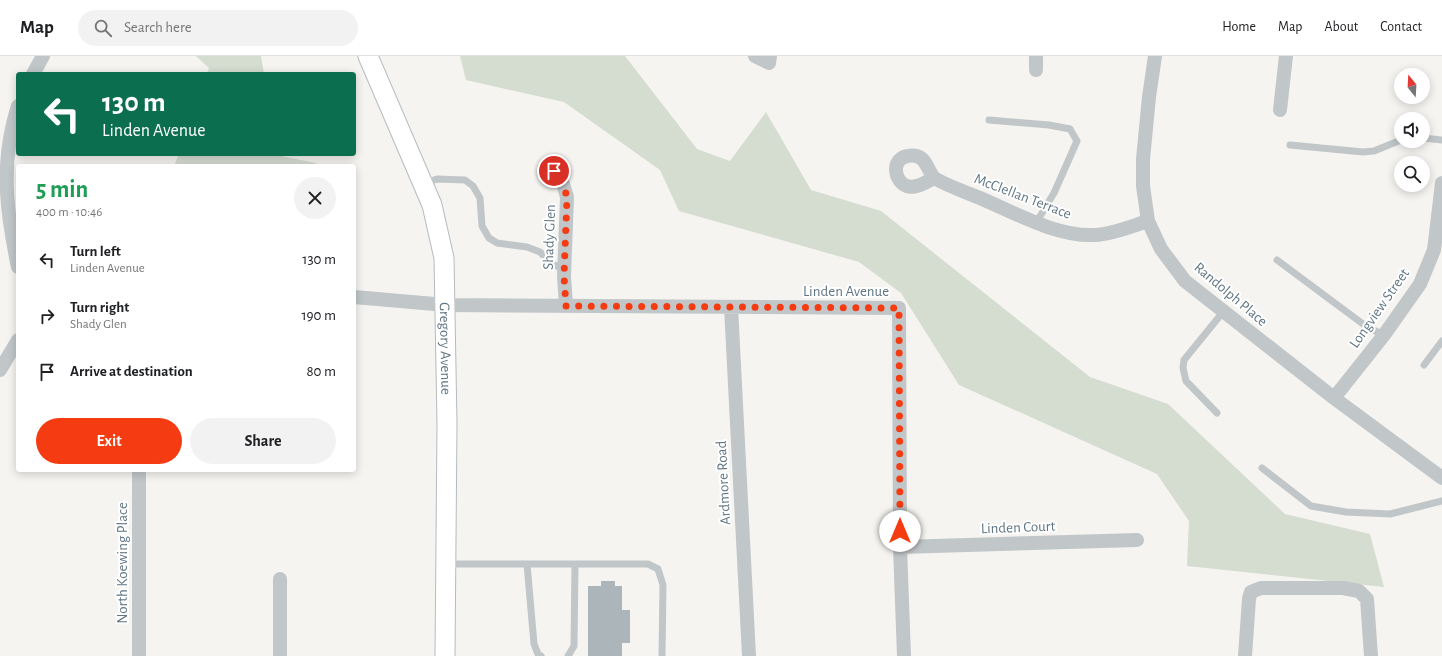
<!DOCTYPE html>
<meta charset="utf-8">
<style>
body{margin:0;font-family:"Alegreya Sans",sans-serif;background:#f2f2f2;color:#202124;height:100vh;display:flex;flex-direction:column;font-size:15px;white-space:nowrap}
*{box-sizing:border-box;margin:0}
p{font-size:13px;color:#757577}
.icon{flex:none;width:22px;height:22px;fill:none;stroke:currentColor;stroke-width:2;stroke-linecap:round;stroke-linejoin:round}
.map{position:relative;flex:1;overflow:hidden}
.side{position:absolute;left:16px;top:108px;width:340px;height:308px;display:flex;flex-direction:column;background:#fff;border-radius:4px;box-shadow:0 2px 10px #0003}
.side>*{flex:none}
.top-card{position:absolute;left:16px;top:16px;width:340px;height:84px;border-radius:4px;box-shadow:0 2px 10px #0003;background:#0b6e4f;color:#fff;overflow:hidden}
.needle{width:26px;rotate:342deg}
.fabs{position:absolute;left:1394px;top:12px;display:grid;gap:8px}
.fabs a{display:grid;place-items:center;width:36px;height:36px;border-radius:50%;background:#fff;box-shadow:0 2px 10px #0003;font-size:20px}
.pin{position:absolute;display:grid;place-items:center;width:34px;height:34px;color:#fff;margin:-17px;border:2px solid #fff;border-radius:50%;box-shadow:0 1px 4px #0007}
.me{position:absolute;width:44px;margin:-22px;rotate:0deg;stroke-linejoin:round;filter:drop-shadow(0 0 3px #0008)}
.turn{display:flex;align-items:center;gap:14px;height:84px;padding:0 20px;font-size:18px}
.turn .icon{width:52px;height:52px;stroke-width:2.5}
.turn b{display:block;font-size:28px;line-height:34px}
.round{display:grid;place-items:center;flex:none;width:42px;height:42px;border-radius:21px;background:#f2f2f2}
.headline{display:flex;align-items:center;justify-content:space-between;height:68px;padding:0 20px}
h1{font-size:24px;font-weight:700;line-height:30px;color:#1e9e55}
.primary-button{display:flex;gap:8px;margin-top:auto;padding:8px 20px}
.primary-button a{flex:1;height:46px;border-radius:24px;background:#f43b11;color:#fff;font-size:16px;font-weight:700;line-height:46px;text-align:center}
.primary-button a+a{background:#f2f2f2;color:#202124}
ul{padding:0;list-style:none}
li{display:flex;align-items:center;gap:12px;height:56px;padding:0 20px}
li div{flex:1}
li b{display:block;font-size:15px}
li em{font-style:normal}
header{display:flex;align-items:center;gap:24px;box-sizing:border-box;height:56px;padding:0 20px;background:#fff;border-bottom:1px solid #e0e0e0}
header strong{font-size:19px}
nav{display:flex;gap:22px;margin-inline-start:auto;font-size:14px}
.search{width:280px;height:36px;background:#f2f2f2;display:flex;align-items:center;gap:10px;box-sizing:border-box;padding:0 14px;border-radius:22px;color:#757577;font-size:15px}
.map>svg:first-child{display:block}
.green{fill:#d5dcd0}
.building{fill:#acb5ba}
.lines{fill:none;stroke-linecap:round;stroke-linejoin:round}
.secondary-casing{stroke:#b5bbbf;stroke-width:21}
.service{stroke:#c1c6c9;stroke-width:7}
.minor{stroke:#c1c6c9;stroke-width:14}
.secondary{stroke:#fff;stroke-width:19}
.route{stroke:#f43b11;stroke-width:7;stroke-dasharray:0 12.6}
.labels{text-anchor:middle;stroke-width:4;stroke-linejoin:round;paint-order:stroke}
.street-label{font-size:15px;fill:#607684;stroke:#fff}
</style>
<header>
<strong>Map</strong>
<div class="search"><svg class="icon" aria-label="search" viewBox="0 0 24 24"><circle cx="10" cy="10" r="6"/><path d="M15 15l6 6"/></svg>Search here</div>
<nav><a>Home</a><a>Map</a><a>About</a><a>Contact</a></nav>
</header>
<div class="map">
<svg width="1442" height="600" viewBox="0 0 1442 600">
<rect width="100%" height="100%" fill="#f5f4f0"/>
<path class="green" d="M196,0H261L264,18H207L209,12Z
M460,0H625L697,93L730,105L766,56L811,134L881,155L1090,321L1168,348L1285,458L1370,478L1384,531L1187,510L1189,465L1157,418L959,329L901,237L859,206L679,155L660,114L564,46L466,24Z
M179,98H276V99L316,107V110H174Z"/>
<path class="building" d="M601,525H615V530H622V554H630V587H622V600H588V530H601Z"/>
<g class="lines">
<g class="secondary-casing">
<g id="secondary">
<path id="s1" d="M368,0L432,149L444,202L447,368L445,600"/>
</g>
</g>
<path class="service" d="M989,64L1049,69L1070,73L1077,85L1054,137L1036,167
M1423,82L1442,84
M1290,89L1363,96L1374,95L1401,84
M423,128L437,123L465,124L473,130L480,142L482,170L489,182L497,187L527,191L540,196L552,208L564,213
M1277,204L1367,271L1384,279
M1424,309L1442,285
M1217,357L1186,325L1183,312L1184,304L1223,256
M1262,412L1311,450L1346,456L1390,458L1442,445
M446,508H648L658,513L663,529L662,600
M527,508L534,588L538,598L541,600
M568,600L574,590L575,508"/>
<path class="minor" d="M755,0L769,7L770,0
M1155,0L1149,41L1143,103V130L1148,165L1161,193L1185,225L1334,342L1442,422
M1036,14V0
M33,18L43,0
M18,50C0,106 6,154 18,211
M1280,54L1286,0
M554,115L563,128L567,141L564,220L566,250
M934,122C925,127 912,135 903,128C893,120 893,102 908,100C928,96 927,118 936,123C950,131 966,136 980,142C1015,157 1057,181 1095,179C1113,178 1132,170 1148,165
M354,241L446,249L899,252L900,491L904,600
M731,251L749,600
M0,314L18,284
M1334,342L1384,279L1420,228L1434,194L1442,127
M139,414V600
M900,491L1137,484
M280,523V600
M1245,600L1249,543L1251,536L1261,532H1343L1359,535L1367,543L1371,600"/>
<use href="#secondary" class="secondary"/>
</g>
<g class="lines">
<path class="route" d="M554,115L563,128L567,141L564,220L566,250L899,252L900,475"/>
</g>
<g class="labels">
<g class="street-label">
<text transform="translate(1023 140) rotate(21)" y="5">McClellan Terrace</text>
<text transform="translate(549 181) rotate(-88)" y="5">Shady Glen</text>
<text x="846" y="240">Linden Avenue</text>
<text transform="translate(1231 238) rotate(40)" y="5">Randolph Place</text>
<text transform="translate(1379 252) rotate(-55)" y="5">Longview Street</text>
<text dy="5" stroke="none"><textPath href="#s1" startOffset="307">Gregory Avenue</textPath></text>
<text transform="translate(723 427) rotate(-93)" y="5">Ardmore Road</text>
<text transform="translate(1018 471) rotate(-2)" y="5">Linden Court</text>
<text transform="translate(122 507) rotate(-90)" y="5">North Koewing Place</text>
</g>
</g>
</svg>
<div class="fabs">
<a><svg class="needle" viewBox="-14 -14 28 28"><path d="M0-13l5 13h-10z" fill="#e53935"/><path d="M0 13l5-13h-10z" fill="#757577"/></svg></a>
<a><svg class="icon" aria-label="sound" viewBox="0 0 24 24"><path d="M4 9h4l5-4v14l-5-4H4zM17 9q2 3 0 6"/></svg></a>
<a><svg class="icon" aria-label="search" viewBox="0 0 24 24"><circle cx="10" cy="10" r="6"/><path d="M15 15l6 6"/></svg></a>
</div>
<div class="pin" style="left:554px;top:115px;background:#d93025"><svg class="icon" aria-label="arrive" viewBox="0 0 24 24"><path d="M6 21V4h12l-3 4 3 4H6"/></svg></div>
<svg class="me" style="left:900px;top:475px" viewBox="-20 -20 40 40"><circle r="19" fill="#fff"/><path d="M0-13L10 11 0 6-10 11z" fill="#f43b11"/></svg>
<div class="top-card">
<div class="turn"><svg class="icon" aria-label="left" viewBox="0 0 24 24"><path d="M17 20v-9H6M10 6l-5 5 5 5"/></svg><div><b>130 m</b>Linden Avenue</div></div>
</div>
<section class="side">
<div class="headline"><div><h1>5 min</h1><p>400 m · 10:46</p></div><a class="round"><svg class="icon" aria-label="close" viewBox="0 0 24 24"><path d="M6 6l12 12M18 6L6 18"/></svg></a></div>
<ul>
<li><svg class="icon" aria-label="left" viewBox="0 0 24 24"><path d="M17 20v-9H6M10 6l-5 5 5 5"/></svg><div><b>Turn left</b><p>Linden Avenue</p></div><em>130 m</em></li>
<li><svg class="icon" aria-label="right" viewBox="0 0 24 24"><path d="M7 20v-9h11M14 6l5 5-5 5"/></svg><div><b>Turn right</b><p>Shady Glen</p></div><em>190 m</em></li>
<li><svg class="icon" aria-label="arrive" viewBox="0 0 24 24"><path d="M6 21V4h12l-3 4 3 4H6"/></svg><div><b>Arrive at destination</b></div><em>80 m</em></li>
</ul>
<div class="primary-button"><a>Exit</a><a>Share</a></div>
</section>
</div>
